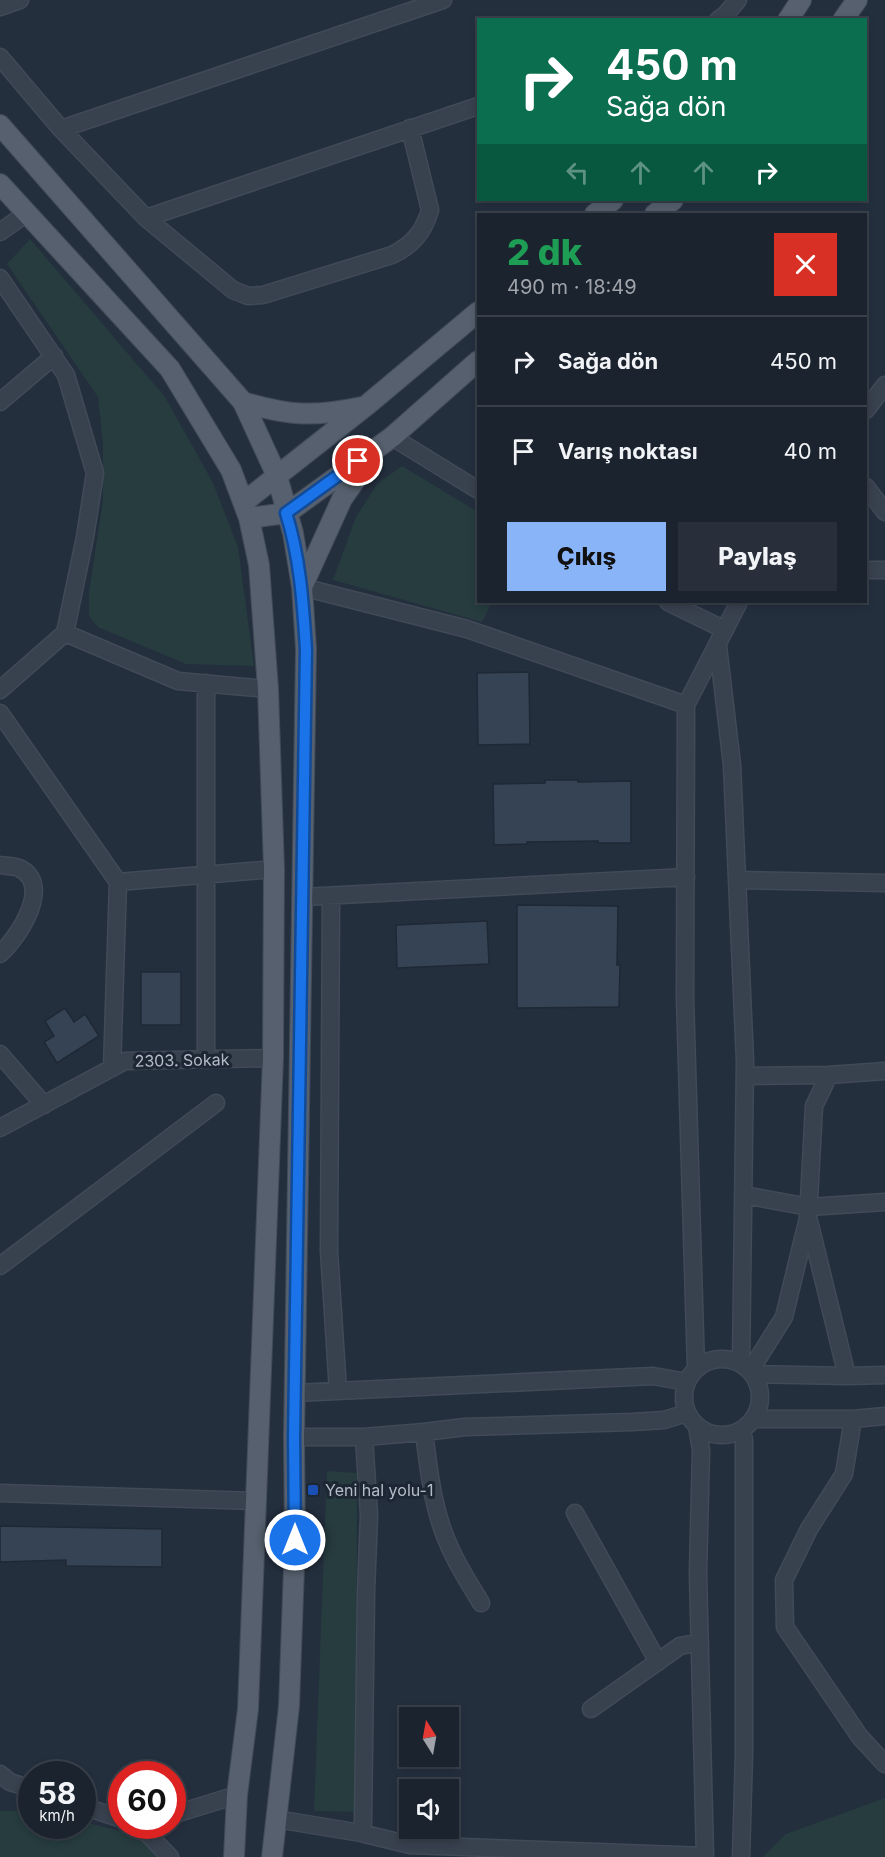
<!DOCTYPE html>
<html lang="tr">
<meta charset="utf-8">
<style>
body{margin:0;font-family:Inter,sans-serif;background:#282f3a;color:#f1f3f6;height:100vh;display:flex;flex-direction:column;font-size:22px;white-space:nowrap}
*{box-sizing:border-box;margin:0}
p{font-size:20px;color:#a0a4aa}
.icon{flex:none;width:33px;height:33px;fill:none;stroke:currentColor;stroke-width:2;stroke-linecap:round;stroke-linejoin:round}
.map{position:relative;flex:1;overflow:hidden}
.side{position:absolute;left:477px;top:213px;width:390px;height:390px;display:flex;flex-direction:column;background:#1b232e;border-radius:0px;box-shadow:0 3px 9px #0003,0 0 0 2px #39404a}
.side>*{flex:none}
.guide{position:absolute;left:477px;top:18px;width:390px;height:183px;border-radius:0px;box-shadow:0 3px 9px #0003,0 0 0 2px #39404a;background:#0b6e4f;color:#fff;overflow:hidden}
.needle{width:39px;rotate:349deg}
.controls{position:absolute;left:399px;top:1707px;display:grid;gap:12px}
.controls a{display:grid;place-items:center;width:60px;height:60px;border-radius:0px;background:#1b232e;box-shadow:0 3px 9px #0003,0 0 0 2px #39404a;font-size:30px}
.speed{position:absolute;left:18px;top:1761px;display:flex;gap:12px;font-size:30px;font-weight:700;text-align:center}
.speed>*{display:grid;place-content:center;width:78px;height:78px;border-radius:50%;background:#1b232e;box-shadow:0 3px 9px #0003,0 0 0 2px #39404a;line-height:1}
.speed small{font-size:15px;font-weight:400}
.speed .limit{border:9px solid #d22;background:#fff;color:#111}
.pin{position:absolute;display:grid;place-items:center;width:51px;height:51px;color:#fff;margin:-26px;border:3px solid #fff;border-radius:50%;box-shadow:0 2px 6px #0007}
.me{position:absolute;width:66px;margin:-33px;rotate:0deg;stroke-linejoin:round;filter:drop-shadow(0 0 4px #0008)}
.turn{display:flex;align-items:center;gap:21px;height:126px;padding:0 30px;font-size:27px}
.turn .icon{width:78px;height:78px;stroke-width:2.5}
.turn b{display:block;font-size:42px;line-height:51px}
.lanes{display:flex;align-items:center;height:57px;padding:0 30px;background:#0003;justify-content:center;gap:30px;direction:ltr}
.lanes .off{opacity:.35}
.round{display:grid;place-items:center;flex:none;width:63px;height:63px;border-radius:0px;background:#282f3a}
.overview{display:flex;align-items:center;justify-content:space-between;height:102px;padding:0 30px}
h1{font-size:36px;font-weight:800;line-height:45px;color:#1e9e55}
.primary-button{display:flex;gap:12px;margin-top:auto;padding:12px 30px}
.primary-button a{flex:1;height:69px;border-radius:0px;background:#8ab4f8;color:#111;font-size:24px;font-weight:800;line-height:69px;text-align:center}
.primary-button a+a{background:#282f3a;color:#f1f3f6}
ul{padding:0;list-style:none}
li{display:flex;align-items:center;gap:18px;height:90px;padding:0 30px;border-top:2px solid #39404a}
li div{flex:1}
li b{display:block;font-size:22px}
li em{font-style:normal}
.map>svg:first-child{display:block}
.green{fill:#263c3f}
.building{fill:#364354;stroke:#1f2835;stroke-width:1.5}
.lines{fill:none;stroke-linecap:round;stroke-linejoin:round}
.minor-casing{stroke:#414a57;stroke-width:19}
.major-casing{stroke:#414a57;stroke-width:22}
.minor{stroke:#38414e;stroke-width:16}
.major{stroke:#56606e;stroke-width:20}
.route-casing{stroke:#114b97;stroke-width:15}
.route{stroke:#1a73e8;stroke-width:10}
.transit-dot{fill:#1a4fb4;stroke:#1d2633;stroke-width:2}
.labels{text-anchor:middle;stroke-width:6;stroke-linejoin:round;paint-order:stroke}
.street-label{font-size:16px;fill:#b4bcc9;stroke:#1d2633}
.poi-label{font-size:16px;fill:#b4bcc9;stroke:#1d2633;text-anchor:start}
</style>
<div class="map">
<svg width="885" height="1857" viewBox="0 0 885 1857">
<rect width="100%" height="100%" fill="#242f3e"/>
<path class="green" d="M30,239L165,397L213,483L238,547L254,666L186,664L98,627L89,616V593L103,500V443L98,397L7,264Z
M402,466L478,512V602H492L482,622L333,580L356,517L377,484Z
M327,1471L357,1473L356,1812L314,1811Z
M885,1798V1857H763L786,1834Z
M0,1811H31L32,1826H82L83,1822L133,1834L159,1853L158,1857H0Z"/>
<path class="building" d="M529,672L530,744L478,745L477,673Z
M545,780H578V782L631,781V843H598V841L527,842V844L494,845L493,784L545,783Z
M517,905L618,906L617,965H620L619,1007L517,1008Z
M487,921L489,964L397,968L396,925Z
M141,972H181V1025H141Z
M65,1008L74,1022L85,1014L99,1036L57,1063L44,1042L54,1036L45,1021Z
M0,1526L162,1529V1567L66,1566V1560L0,1562Z"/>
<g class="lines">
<g class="minor-casing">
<path id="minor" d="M0,7L20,0
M718,20L725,15L738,0
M0,57L61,129L146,218L478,106
M61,129L443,0
M146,218L233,290L248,296L263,295L392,255C413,245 424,231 430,210L410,128
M0,232L27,213
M0,278L66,375L95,473L85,537L65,633
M0,402L54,356
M866,410L885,385
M392,437L478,490
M866,487L885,512
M866,570H885
M302,587L467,629L686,705
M668,602L725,630
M718,646L732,765L745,1061L741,1363
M0,690L65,633L178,681L268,689
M0,713L118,882L112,1068
M0,865C6,866 13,866 19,868C54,884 18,938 0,954
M737,880L885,883
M118,882L274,869
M331,896L329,1251L338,1391
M303,897L686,877
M0,1054L44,1105
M206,1060V683
M745,1076L829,1075
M0,1128L125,1061L273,1058
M744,1195L809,1207L885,1202
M809,1221L847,1376
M0,1266L216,1103
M684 1397a38 38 0 1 1 76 0a38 38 0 1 1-76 0Z
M696,1369L685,998L686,705L739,602
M750,1371L784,1317L808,1218L814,1106L829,1075L885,1071
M753,1374L847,1376L885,1375
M295,1393L653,1376L687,1382
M754,1419H853L885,1416
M853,1419L844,1474L809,1529L784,1580L785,1627L860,1737L885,1764
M697,1426L701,1450L698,1573L705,1857
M424,1432C429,1472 433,1513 451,1550C459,1568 471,1586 481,1603
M294,1437H364L424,1432L465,1427L632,1422L664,1420L687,1413
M0,1493L256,1501
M575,1513L658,1662
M591,1709L680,1646L700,1642
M0,1774L10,1782L32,1789
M82,1806L122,1819
M172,1815L237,1795
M276,1819L361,1833L410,1845L705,1856
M140,1826L170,1857
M361,1833L363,1823L366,1592L369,1515L364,1437
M741,1857L744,1754V1440L742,1430"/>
</g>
<g class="major-casing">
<path id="major" d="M788,20L801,0
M843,20L857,0
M0,125L243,402L277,476L293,533L302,587L306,649L294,1437L295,1540L289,1706L272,1857
M0,184L170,369L231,470L249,518L259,565L268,689L274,869L273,1058L248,1709L237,1795L234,1857
M595,214L613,200
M655,214L673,200
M243,402C290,416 314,417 362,407
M244,502L367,405L478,312
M249,518L287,513L392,437L478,361
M302,587L342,499L369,460"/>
</g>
<use href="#minor" class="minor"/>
<use href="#major" class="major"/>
</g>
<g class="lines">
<g class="route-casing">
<path id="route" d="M295,1540L294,1437L306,649C303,603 300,557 286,513L358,461"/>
</g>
<use href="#route" class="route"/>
</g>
<rect class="transit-dot" x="307" y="1484" width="12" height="12" rx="3"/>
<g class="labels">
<g class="street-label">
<text transform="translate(182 1060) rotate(-1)" y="6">2303. Sokak</text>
</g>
<g class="poi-label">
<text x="325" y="1496">Yeni hal yolu-1</text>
</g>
</g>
</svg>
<div class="controls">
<a><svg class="needle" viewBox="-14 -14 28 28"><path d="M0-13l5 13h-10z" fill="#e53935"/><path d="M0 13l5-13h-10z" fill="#a0a4aa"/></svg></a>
<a><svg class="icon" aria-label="sound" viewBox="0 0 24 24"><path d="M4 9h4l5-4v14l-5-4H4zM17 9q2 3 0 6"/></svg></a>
</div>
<div class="speed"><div>58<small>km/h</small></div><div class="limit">60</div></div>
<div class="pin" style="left:358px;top:461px;background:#d93025"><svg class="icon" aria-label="arrive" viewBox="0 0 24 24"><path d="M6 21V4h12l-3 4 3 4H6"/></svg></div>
<svg class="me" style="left:295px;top:1540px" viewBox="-20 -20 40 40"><circle r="17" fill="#1a73e8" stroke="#fff" stroke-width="3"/><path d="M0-11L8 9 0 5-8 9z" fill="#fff"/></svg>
<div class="guide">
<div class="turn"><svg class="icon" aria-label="right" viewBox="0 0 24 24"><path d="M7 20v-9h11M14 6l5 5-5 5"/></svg><div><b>450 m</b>Sağa dön</div></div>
<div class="lanes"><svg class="icon off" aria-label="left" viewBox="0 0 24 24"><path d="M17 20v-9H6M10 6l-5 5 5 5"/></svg><svg class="icon off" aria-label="ahead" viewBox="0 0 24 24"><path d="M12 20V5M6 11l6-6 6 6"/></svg><svg class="icon off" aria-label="ahead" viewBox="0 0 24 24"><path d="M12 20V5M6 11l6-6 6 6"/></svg><svg class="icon" aria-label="right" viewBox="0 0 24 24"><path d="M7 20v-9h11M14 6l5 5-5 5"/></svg></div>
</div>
<section class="side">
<div class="overview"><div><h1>2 dk</h1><p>490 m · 18:49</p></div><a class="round" style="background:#d93025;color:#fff"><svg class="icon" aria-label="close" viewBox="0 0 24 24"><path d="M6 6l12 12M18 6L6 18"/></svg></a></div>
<ul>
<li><svg class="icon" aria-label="right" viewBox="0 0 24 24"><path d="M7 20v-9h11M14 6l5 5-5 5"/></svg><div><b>Sağa dön</b></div><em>450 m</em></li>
<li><svg class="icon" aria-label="arrive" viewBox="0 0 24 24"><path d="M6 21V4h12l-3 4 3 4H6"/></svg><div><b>Varış noktası</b></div><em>40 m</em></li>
</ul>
<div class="primary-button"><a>Çıkış</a><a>Paylaş</a></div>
</section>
</div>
